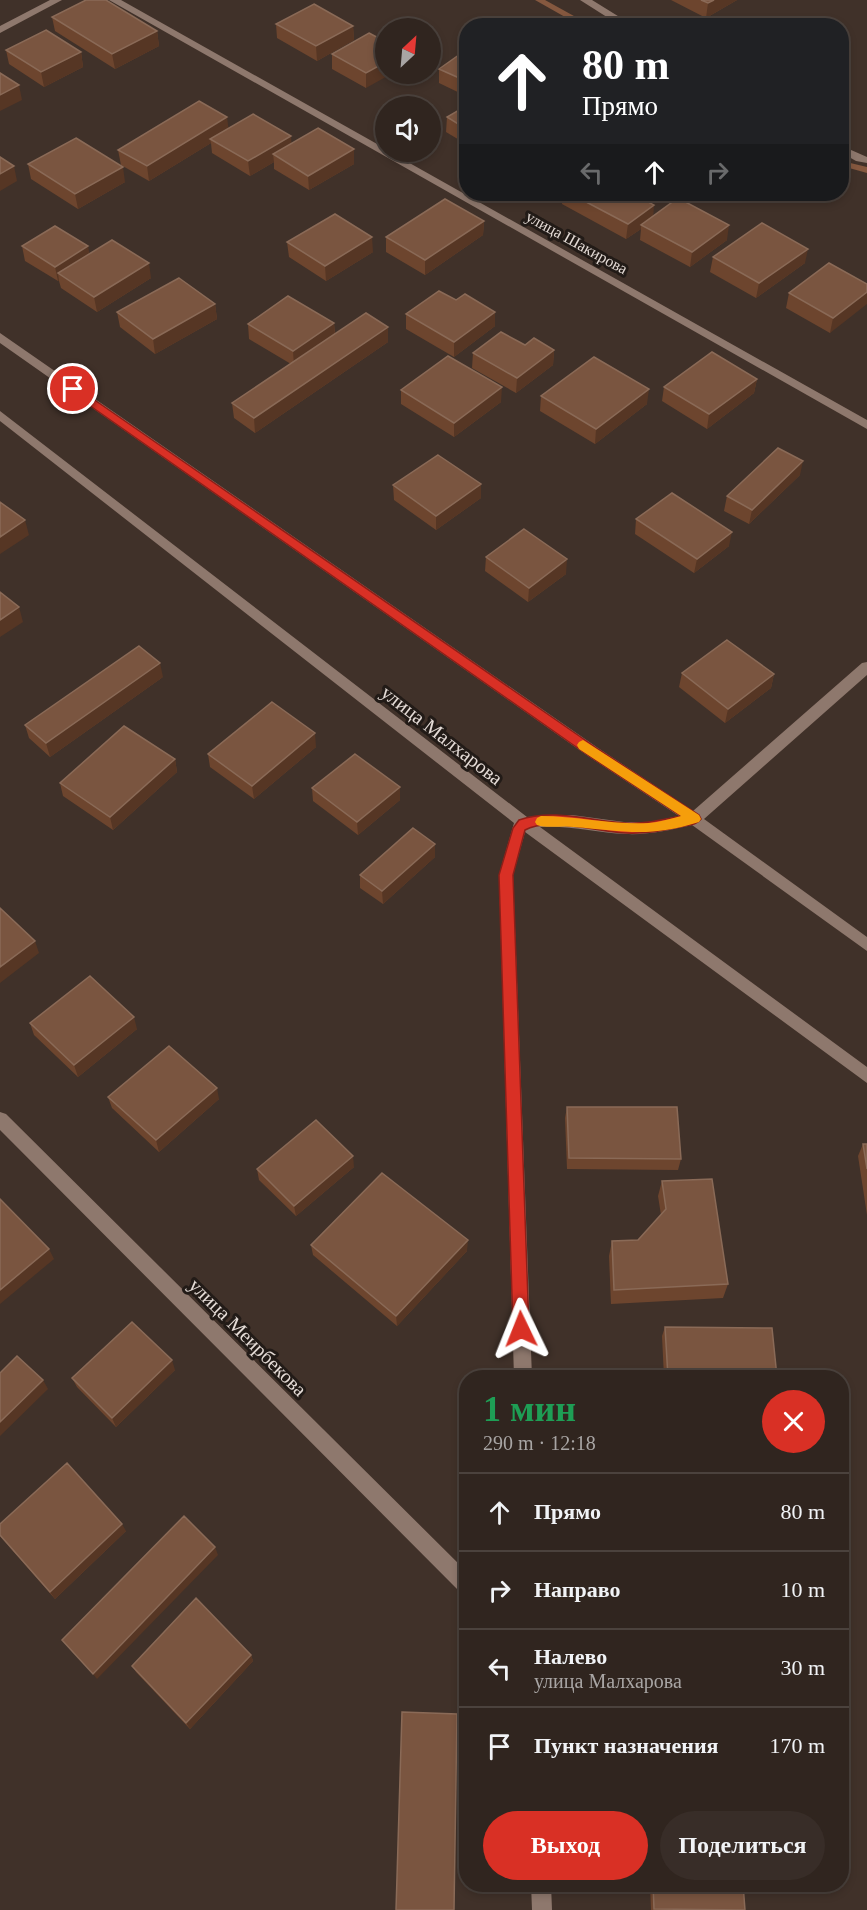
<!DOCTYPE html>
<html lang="ru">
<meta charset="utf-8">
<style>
body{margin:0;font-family:Georgia,serif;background:#382d28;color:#f1f3f6;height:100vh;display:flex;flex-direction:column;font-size:22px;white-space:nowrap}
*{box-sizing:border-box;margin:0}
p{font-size:20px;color:#a8a5a4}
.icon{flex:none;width:33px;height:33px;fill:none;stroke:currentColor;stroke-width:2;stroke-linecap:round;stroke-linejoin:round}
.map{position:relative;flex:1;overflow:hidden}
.sheet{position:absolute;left:459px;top:1370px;width:390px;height:522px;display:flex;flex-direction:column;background:#30251f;border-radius:24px;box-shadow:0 3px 9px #0003,0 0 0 2px #4b423d}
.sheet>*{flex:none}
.banner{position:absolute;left:459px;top:18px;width:390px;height:183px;border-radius:24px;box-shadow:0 3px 9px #0003,0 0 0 2px #4b423d;background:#202124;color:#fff;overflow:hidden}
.needle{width:39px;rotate:26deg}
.buttons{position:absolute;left:375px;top:18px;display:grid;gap:12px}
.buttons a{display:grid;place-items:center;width:66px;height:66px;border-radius:50%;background:#30251f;box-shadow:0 3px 9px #0003,0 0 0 2px #4b423d;font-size:30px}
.pin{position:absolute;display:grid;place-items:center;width:51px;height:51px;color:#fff;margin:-26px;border:3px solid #fff;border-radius:50%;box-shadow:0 2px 6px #0007}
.me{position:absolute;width:66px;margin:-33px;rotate:358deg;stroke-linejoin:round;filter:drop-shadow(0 0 4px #0008)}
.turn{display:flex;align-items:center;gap:21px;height:126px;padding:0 24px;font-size:27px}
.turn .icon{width:78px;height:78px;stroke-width:2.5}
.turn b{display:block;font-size:42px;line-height:51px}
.lanes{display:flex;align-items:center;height:57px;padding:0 24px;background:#0003;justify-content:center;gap:30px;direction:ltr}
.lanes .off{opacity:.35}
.round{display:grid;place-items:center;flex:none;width:63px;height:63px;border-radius:32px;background:#382d28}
.headline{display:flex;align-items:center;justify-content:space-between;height:102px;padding:0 24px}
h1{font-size:36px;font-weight:700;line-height:45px;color:#1e9e55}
.action{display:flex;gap:12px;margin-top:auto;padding:12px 24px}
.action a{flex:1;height:69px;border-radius:36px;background:#d93025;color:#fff;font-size:24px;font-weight:700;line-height:69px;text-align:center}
.action a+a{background:#382d28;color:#f1f3f6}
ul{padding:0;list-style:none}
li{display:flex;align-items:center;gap:18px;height:78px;padding:0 24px;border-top:2px solid #4b423d}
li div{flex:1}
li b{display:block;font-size:22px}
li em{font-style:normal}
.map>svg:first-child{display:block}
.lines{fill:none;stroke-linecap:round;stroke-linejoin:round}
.stream{fill:#85583f;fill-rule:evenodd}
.minor{fill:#8e786d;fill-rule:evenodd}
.wall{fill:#6d452e}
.shaded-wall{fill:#563624}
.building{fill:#7a5540;stroke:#8a6a57;stroke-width:1.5}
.route{fill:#d93025;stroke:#8d1f18;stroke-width:1.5}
.slow{fill:#f59e0b}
.labels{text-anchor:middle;stroke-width:6;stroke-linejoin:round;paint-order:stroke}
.far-street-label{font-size:16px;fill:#e4dbd6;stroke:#221b17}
.street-label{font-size:20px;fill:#e4dbd6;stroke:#221b17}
</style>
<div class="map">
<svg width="867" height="1910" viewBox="0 0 867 1910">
<rect width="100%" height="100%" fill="#403129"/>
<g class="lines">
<path class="stream" d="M535,0H545L592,26H581Z
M842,161L867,167V173L842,166Z"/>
<path class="minor" d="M50,0H62L0,33V26Z
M109,0H121L386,149V152H390L867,420V429Z
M580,0H592L634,26H621Z
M842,146L867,157V163L856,161L842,153Z
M0,333L598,748L693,811L862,663L867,662V675L704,819L867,937V951L692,825C670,830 649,835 626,834C597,833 570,825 540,827L867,1067V1083L525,832L513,875L532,1377H514L499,875L514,823L0,421V411L527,817L572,815L624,822H651L679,816L588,756L0,343Z
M0,1112L6,1114L466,1571V1593L459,1591L0,1130Z
M531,1884H551L552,1910H532Z"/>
</g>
<path class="wall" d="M671,0H737L706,18Z
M52,17L157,31L159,46L115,69L55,31Z
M276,24L353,26L354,40L317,61L277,38Z
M369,33L366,88L332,69V54Z
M6,50L81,52L83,67L44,87L9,64Z
M466,50V96L439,83V69Z
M466,106V144L446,132L447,117Z
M228,128L291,143L354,149V164L309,190L274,169V162L250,176L212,153L211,143L149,181L121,165L118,150Z
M28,164L125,182L78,209L31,179Z
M563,194H633L653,216L727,240L690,267L640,240L641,229L626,239L562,204Z
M484,221L483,235L425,275L386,252V237Z
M287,242L373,252L326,281L289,257Z
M22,246L90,254L151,278L97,312L61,288L59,281H58L25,261Z
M713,257L805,263L756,298L710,272Z
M867,284L830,333L786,308L789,293Z
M456,300L495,312V326L454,357L406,329V314Z
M215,304L217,319L155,354L120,327L117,312Z
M334,323L335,334L388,342L255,433L234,418L232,403L291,364L249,339L248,324Z
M525,345L554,350L553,365L516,393L472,368L473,353Z
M757,379L754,393L707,429L662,401L664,387Z
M401,390L501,402L454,437L401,404Z
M541,396L647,404L595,444L540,411Z
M800,475L749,524L724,511L727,496Z
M481,484V498L436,530L394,500L393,485Z
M636,519L729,546L694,573L635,534Z
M486,557L566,574L528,602L485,571Z
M682,673L774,674L771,688L725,723L679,687Z
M163,677L50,757L29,738L25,725Z
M316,747L254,799L210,767L208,754Z
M175,759L177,772L113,830L63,796L60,783Z
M400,787V800L358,835L313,801L312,788Z
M435,844V857L383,904L360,888V875Z
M30,1023L137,1029L78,1077L34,1035Z
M108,1097L219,1099L159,1152L112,1108Z
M567,1107L681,1159L678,1170L567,1169L565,1118Z
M863,1144H867V1215L858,1156Z
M354,1167L296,1216L259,1180L257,1169Z
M662,1181L728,1284L723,1298L611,1304L609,1256L612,1241L638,1240L661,1215L658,1196Z
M311,1245L467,1251L397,1326L313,1255Z
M665,1327L777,1377H664L662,1336Z
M175,1370L116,1427L77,1387L72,1378Z
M0,1524L126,1531L55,1599L0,1536Z
M251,1655L253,1661L190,1729L136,1672L132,1666Z
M650,1884H743L745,1910H651Z"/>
<path class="shaded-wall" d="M714,0H737L706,18L708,3Z
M353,26L354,40L317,61L316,46Z
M157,31L159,46L115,69L112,54Z
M81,52L83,67L44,87L41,72Z
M386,62V74H391L366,88V73Z
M19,85L22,100L0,111V95Z
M227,117L229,132L210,139L211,143L149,181L147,166Z
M291,136L292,151L273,154L274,162L250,176L248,161Z
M354,149V164L309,190L308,176Z
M14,166L17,181L0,191V174Z
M123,167L125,182L78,209L75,194Z
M654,205L653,220L641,225V229L626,239L628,224Z
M484,221L483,235L425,275V260Z
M729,225L727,240L690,267L692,252Z
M372,237L373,252L326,281L325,266Z
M88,246L91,261L58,273L59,281H58L55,267Z
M808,249L805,263L756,298L759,283Z
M149,263L151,278L97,312L94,297Z
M867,292V304L830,333L833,318Z
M215,304L217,319L155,354L153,339Z
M495,312V326L454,357V342Z
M334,323L335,338L294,366L293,351Z
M388,327V342L255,433L254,418Z
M554,350L553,365L516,393L517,378Z
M757,379L754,393L707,429L709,414Z
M502,387L501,402L454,437V423Z
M649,389L647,404L595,444L596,429Z
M803,461L800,475L749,524L752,510Z
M481,484V498L436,530V516Z
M25,520L29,535L0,554V537Z
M732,532L729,546L694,573L697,559Z
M567,559L566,574L528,602L529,588Z
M19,607L23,622L0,637V620Z
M160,663L163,677L50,757L46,743Z
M774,674L771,688L725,723L728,709Z
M315,733L316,747L254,799L252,786Z
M175,759L177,772L113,830L110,817Z
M400,787V800L358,835L357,822Z
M435,844V857L383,904L382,891Z
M35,941L39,953L0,983V967Z
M134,1017L137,1029L78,1077L74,1065Z
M217,1088L219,1099L159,1152L156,1140Z
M353,1156L354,1167L296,1216L294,1206Z
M468,1240L467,1251L397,1326L396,1316Z
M49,1249L54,1259L0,1304V1290Z
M172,1360L175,1370L116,1427L112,1418Z
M43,1380L48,1389L0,1436V1422Z
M122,1524L126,1531L55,1599L50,1592Z
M215,1547L218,1555L97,1679L93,1674Z
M251,1655L253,1661L190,1729L186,1723Z"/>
<path class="building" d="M86,0H106L157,31L112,54L52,17Z
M701,0H714L708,3Z
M314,4L353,26L316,46L276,24Z
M46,30L81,52L41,72L6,50Z
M369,33L386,42V62L366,73L332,54Z
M466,50V81L439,69Z
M0,73L19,85L0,95Z
M199,101L227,117L147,166L118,150Z
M466,106V129L447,117Z
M253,114L291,136L248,161L210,139Z
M318,128L354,149L308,176L273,154Z
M76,138L123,167L75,194L28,164Z
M0,157L14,166L0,174Z
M571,194H633L654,205L628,224Z
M678,198L729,225L692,252L641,225Z
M445,199L484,221L425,260L386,237Z
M335,214L372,237L325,266L287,242Z
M762,223L808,249L759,283L713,257Z
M55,226L88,246L55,267L22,246Z
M112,240L149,263L94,297L58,273Z
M829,263L867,284V292L833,318L789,293Z
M179,278L215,304L153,339L117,312Z
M439,291L456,300L465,294L495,312L454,342L406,314Z
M288,296L334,323L293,351L248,324Z
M366,313L388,327L254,418L232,403Z
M501,332L525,345L534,338L554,350L517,378L473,353Z
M712,352L757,379L709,414L664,387Z
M448,356L502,387L454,423L401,390Z
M594,357L649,389L596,429L541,396Z
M778,448L803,461L752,510L727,496Z
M438,455L481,484L436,516L393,485Z
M672,493L732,532L697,559L636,519Z
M0,502L25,520L0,537Z
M524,529L567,559L529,588L486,557Z
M0,592L19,607L0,620Z
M727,640L774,674L728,709L682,673Z
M139,646L160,663L46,743L25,725Z
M272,702L315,733L252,786L208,754Z
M124,726L175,759L110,817L60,783Z
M355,754L400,787L357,822L312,788Z
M413,828L435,844L382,891L360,875Z
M0,908L35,941L0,967Z
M90,976L134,1017L74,1065L30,1023Z
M169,1046L217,1088L156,1140L108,1097Z
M567,1107H677L681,1159L569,1158Z
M316,1120L353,1156L294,1206L257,1169Z
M863,1144H867V1169Z
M382,1173L468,1240L396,1316L311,1245Z
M712,1179L728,1284L614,1290L612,1241L638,1240L666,1209L662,1181Z
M0,1199L49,1249L0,1290Z
M132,1322L172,1360L112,1418L72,1378Z
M665,1327L772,1328L777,1377H668Z
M17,1356L43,1380L0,1422V1373Z
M67,1463L122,1524L50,1592L0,1535V1524Z
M184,1516L215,1547L93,1674L62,1640Z
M196,1598L251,1655L186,1723L132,1666Z
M402,1712L457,1714L454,1910H396Z
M653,1884H743L745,1910L654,1909Z"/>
<path class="route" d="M73,385L598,749L699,815L701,819C697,825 688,825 680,827C662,831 645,834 626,833C600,832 547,817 525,830L513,875L529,1329L527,1334L521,1337L516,1334L513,1329L499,875L513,828L519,820C554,808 591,821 625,823C645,824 662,820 681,816L589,756L69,391L67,389Z"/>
<path class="slow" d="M583,740L699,815L701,819L699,822C650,838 623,831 574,827C562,825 548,829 537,825L535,822L537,818L541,816C577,816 613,825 649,823C659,822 670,819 681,816L579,749L577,745L579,742Z"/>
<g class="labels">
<g class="far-street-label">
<text transform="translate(577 242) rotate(29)" y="6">улица Шакирова</text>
</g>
<g class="street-label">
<text transform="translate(442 735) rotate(38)" y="7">улица Малхарова</text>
<text transform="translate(248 1337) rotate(45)" y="7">улица Меирбекова</text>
</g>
</g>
</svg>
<div class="buttons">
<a><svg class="needle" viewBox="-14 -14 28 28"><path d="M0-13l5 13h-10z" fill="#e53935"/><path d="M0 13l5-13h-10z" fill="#a8a5a4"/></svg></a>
<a><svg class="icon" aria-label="sound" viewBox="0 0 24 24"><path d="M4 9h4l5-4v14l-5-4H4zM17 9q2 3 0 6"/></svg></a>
</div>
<div class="pin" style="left:73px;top:389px;background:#d93025"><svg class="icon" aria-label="arrive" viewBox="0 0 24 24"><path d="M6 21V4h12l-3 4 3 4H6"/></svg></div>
<svg class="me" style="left:521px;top:1329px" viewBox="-20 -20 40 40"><path d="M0-17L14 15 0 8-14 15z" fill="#d93025" stroke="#fff" stroke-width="4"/></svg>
<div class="banner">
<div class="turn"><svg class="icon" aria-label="ahead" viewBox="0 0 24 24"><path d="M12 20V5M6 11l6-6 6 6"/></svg><div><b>80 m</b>Прямо</div></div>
<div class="lanes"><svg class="icon off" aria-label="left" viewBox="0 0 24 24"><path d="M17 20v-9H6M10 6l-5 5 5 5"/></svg><svg class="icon" aria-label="ahead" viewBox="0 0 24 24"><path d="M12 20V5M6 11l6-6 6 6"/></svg><svg class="icon off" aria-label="right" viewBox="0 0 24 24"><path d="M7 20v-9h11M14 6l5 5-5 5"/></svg></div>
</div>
<section class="sheet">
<div class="headline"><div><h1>1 мин</h1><p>290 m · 12:18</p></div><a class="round" style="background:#d93025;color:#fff"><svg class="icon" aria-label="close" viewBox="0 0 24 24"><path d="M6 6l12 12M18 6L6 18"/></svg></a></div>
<ul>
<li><svg class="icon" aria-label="ahead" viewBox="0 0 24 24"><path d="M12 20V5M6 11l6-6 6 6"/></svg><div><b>Прямо</b></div><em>80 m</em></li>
<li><svg class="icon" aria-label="right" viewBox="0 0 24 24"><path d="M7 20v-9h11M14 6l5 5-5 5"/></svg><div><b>Направо</b></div><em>10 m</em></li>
<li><svg class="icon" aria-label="left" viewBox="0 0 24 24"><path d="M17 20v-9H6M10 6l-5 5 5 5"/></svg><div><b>Налево</b><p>улица Малхарова</p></div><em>30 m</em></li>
<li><svg class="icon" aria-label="arrive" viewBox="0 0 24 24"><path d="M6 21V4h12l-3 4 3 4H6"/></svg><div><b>Пункт назначения</b></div><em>170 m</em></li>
</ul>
<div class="action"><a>Выход</a><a>Поделиться</a></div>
</section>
</div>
